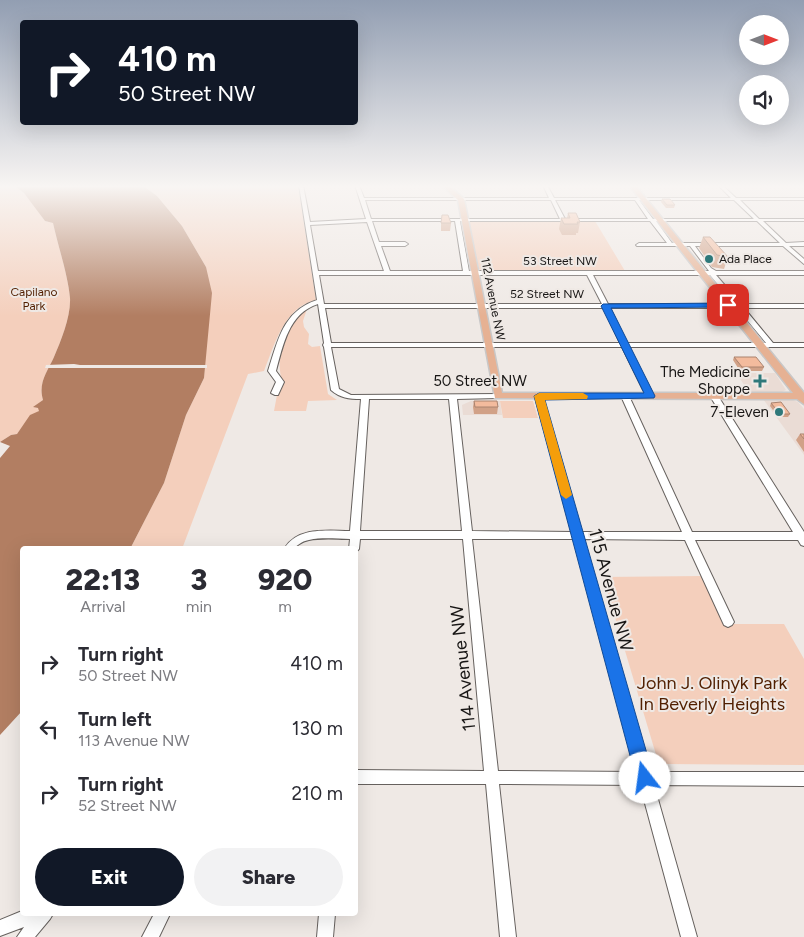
<!DOCTYPE html>
<style>
body{margin:0;font-family:Figtree,sans-serif;background:#f2f2f3;color:#2b2b33;height:100vh;display:flex;flex-direction:column;font-size:19px;white-space:nowrap}
*{box-sizing:border-box;margin:0}
p{font-size:16px;color:#7c7c81}
.icon{flex:none;width:28px;height:28px;fill:none;stroke:currentColor;stroke-width:2;stroke-linecap:round;stroke-linejoin:round}
.map{position:relative;flex:1;overflow:hidden}
.details{position:absolute;left:20px;top:546px;width:338px;height:370px;display:flex;flex-direction:column;background:#fff;border-radius:5px;box-shadow:0 5px 20px #0002}
.details>*{flex:none}
.banner{position:absolute;left:20px;top:20px;width:338px;height:105px;border-radius:5px;box-shadow:0 5px 20px #0002;background:#111827;color:#fff;overflow:hidden}
.needle{width:32px;rotate:90deg}
.controls{position:absolute;left:739px;top:15px;display:grid;gap:10px}
.controls a{display:grid;place-items:center;width:50px;height:50px;border-radius:50%;background:#fff;box-shadow:0 5px 20px #0002;font-size:25px}
.pin{position:absolute;display:grid;place-items:center;width:42px;height:42px;color:#fff;margin:-21px;border-radius:10px;box-shadow:0 2px 8px #0006}
.me{position:absolute;width:55px;margin:-28px;rotate:345deg;stroke-linejoin:round;filter:drop-shadow(0 0 4px #0008)}
.turn{display:flex;align-items:center;gap:18px;height:105px;padding:0 15px;font-size:22px}
.turn .icon{width:65px;height:65px;stroke-width:2.5}
.turn b{display:block;font-size:35px;line-height:42px}
.eta{display:flex;justify-content:space-evenly;align-items:center;height:85px;text-align:center}
.eta b{font-size:30px;font-weight:800;line-height:35px}
.primary-button{display:flex;gap:10px;margin-top:auto;padding:10px 15px}
.primary-button a{flex:1;height:58px;border-radius:30px;background:#111827;color:#fff;font-size:20px;font-weight:800;line-height:58px;text-align:center}
.primary-button a+a{background:#f2f2f3;color:#2b2b33}
ul{padding:0;list-style:none}
li{display:flex;align-items:center;gap:15px;height:65px;padding:0 15px}
li div{flex:1}
li b{display:block;font-size:19px}
li em{font-style:normal}
.map>svg:first-child{display:block}
.built{fill:#eadcd5}
.green{fill:#f4cfbc}
.water{fill:#b27e62}
.pier{fill:#efe9e5}
.lines{fill:none;stroke-linecap:round;stroke-linejoin:round}
.minor-casing{stroke:#66615e;stroke-width:2}
.major-casing{stroke:#c8c7c7;stroke-width:3}
.minor{fill:#fff;fill-rule:evenodd}
.major{fill:#e6b193;fill-rule:evenodd}
.wall{fill:#d1a187}
.building{fill:#f3bb9d;stroke:#aa836e}
.route{fill:#1a73e8;stroke:#114b97}
.slow{fill:#f59e0b}
.poi-dot{fill:#2e787a;stroke:#efe9e5;stroke-width:2}
.labels{text-anchor:middle;stroke-width:4;stroke-linejoin:round;paint-order:stroke}
.far-poi-label{font-size:12px;fill:#181615;stroke:#efe9e5;text-anchor:start}
.far-street-label{font-size:12px;fill:#181615;stroke:#efe9e5}
.far-park-label{font-size:12px;fill:#511f00;stroke:#efe9e5}
.poi-label{font-size:15px;fill:#181615;stroke:#efe9e5;text-anchor:end}
.street-label{font-size:15px;fill:#181615;stroke:#efe9e5}
.near-street-label{font-size:18px;fill:#181615;stroke:#efe9e5}
.near-park-label{font-size:18px;fill:#511f00;stroke:#efe9e5}
</style>
<div class="map">
<svg width="804" height="937" viewBox="0 0 804 937">
<rect width="100%" height="100%" fill="#efe9e5"/>
<path class="built" d="M736,373H775L786,390L782,392H749Z
M763,399L793,400L798,402L804,409V455Z
M471,401H500L502,415H463L462,405Z"/>
<path class="green" d="M0,185C25,185 31,202 45,221L53,223C58,246 68,275 70,298C71,316 61,341 54,357C47,372 38,383 43,400L34,407L39,408V411L26,422L17,434L11,435L0,442Z
M142,185H298L316,300C284,307 275,344 264,371L248,374L182,549H130L164,483L186,415L204,378L206,341V267L182,226L157,196Z
M473,221H595L625,271H484L479,269L469,222Z
M308,306L303,321L304,327L309,334L308,344L312,347L320,346L328,394L337,400L308,401L306,411H274L277,395L283,385C273,353 286,329 308,306Z
M500,401H533L538,418H503Z
M702,576L723,624H784L804,659V765L663,764L657,758L603,577Z"/>
<path class="water" d="M13,185H142L157,196L182,226L206,267L212,293L204,378L186,415L164,483L130,549H22V711L0,735V458L10,446L0,442L11,435L17,434L30,415L39,411L38,408L33,407L43,400C38,383 47,372 54,357C61,341 71,316 70,298C68,275 58,246 53,223L45,221L24,193Z"/>
<path class="pier" d="M74,364L80,365H207V368H45L46,365Z"/>
<g class="lines">
<g class="minor-casing">
<path id="minor" d="M299,185H303L310,222L366,219L355,185H359L364,198H549L543,185H547L554,198H731L718,185H722L736,198H804V200H740L759,219H804V221H763L786,243L804,242V246H789L804,259V264L783,246H695L711,268L716,271H804V275H716L741,304H804V308H744L773,343H804V347H629L654,396L653,398H647L646,396L622,347H331L339,389L351,395L501,394L502,396L498,398L457,399L472,531L572,532L535,397L539,395L543,397L581,532H682L621,396L625,394L629,396L692,532H793L710,396L714,394L718,396L804,532V546L801,545L798,540H695L734,622L732,625L728,627L724,625L685,540L583,539L650,772H804V786L654,785L697,937H681L640,785L499,784L516,937H500L486,784H355V770L484,771L463,539H360L359,549L355,553V549H349L350,539C336,539 323,537 309,540C297,542 299,549 284,549C298,526 328,531 350,531L361,399C349,399 340,398 331,390L324,347L323,345L324,343L318,304C289,313 283,345 276,371L284,382L278,395H275L271,393L276,382L268,371C278,340 283,311 317,300ZM365,200H551L560,219H371ZM555,200H635L648,219H565ZM639,200H734L754,219H653ZM372,221H455L463,271H390L381,246H405L408,244L405,242H379ZM460,221H650L667,243H639L636,245L637,246H690L709,271H469ZM656,221H757L780,243H672ZM367,222L384,271H318L310,225ZM319,275H587L602,304H324ZM593,275H710L734,304H608ZM325,308H604L620,343H331ZM610,308H737L766,343H627ZM369,399H449L462,531H360ZM472,539H574L636,772L498,771Z
M22,911V914H53L50,919L35,937H17L24,927L0,936V920Z
M154,914H170L159,937H142Z
M319,914H335L333,937H317Z"/>
</g>
<g class="major-casing">
<path id="major" d="M442,185H448L464,199L502,393H793L629,185H635L804,393V404L797,399L495,398L458,200Z"/>
</g>
<use href="#minor" class="minor"/>
<use href="#major" class="major"/>
</g>
<path class="wall" d="M662,199L675,205L674,208H666L661,202Z
M568,213L580,222L578,233H576V235H562L559,229L561,218H567Z
M441,223H451L450,231H441Z
M703,237L728,257L724,269L712,267L699,248Z
M734,357L764,367L762,371H740L733,360Z
M474,401L498,407L497,414H474L473,407Z
M771,403L790,414L788,417H778L770,406Z
M800,434H804V452L796,440Z"/>
<path class="building" d="M662,199H670L675,205H667Z
M568,213H576L580,222H577L578,224H564L561,218H570Z
M442,215H448L451,223H441Z
M703,237H710L728,257L717,255Z
M734,357H756L764,367H742Z
M474,401H497L498,407H475Z
M781,402L790,414H780L771,403Z
M800,434H804V439Z"/>
<linearGradient id="sky" x2="0" y2="1"><stop stop-color="#929eb2"/><stop offset="0.59" stop-color="#f8f5f3"/><stop offset="1" stop-color="#f8f5f3" stop-opacity="0"/></linearGradient>
<rect width="804" height="316" fill="url(#sky)"/>
<path class="route" d="M728,303L732,305L731,307L611,308L655,396L654,398L545,400L654,778L651,784L645,787L639,784L636,778L534,396L539,393H644L601,306L603,304Z"/>
<path class="slow" d="M583,393L588,396L587,399L545,400L572,495L566,499L561,495L534,396L539,393Z"/>
<g class="poi-dot">
<circle cx="709" cy="259" r="5"/>
<path d="M757.5 373.5h5v5h5v5h-5v5h-5v-5h-5v-5h5z"/>
<circle cx="779" cy="412" r="5"/>
</g>
<g class="labels">
<g class="far-poi-label">
<text x="719" y="263">Ada Place</text>
</g>
<g class="far-street-label">
<text x="560" y="265">53 Street NW</text>
<text x="547" y="298">52 Street NW</text>
<text transform="translate(493 299) rotate(79)" y="4">112 Avenue NW</text>
</g>
<g class="far-park-label">
<text x="34" y="296">Capilano<tspan x="34" dy="14">Park</tspan></text>
</g>
<g class="poi-label">
<text x="750" y="377">The Medicine<tspan x="750" dy="17">Shoppe</tspan></text>
<text x="769" y="417">7-Eleven</text>
</g>
<g class="street-label">
<text x="480" y="386">50 Street NW</text>
</g>
<g class="near-street-label">
<text transform="translate(611 590) rotate(75)" y="6">115 Avenue NW</text>
<text transform="translate(463 668) rotate(-96)" y="6">114 Avenue NW</text>
</g>
<g class="near-park-label">
<text x="712" y="689">John J. Olinyk Park<tspan x="712" dy="21">In Beverly Heights</tspan></text>
</g>
</g>
</svg>
<div class="controls">
<a><svg class="needle" viewBox="-14 -14 28 28"><path d="M0-13l5 13h-10z" fill="#e53935"/><path d="M0 13l5-13h-10z" fill="#7c7c81"/></svg></a>
<a><svg class="icon" aria-label="sound" viewBox="0 0 24 24"><path d="M4 9h4l5-4v14l-5-4H4zM17 9q2 3 0 6"/></svg></a>
</div>
<div class="pin" style="left:728px;top:305px;background:#d93025"><svg class="icon" aria-label="arrive" viewBox="0 0 24 24"><path d="M6 21V4h12l-3 4 3 4H6"/></svg></div>
<svg class="me" style="left:645px;top:778px" viewBox="-20 -20 40 40"><circle r="19" fill="#fff"/><path d="M0-13L10 11 0 6-10 11z" fill="#1a73e8"/></svg>
<div class="banner">
<div class="turn"><svg class="icon" aria-label="right" viewBox="0 0 24 24"><path d="M7 20v-9h11M14 6l5 5-5 5"/></svg><div><b>410 m</b>50 Street NW</div></div>
</div>
<section class="details">
<div class="eta">
<div><b>22:13</b><p>Arrival</p></div>
<div><b>3</b><p>min</p></div>
<div><b>920</b><p>m</p></div>
</div>
<ul>
<li><svg class="icon" aria-label="right" viewBox="0 0 24 24"><path d="M7 20v-9h11M14 6l5 5-5 5"/></svg><div><b>Turn right</b><p>50 Street NW</p></div><em>410 m</em></li>
<li><svg class="icon" aria-label="left" viewBox="0 0 24 24"><path d="M17 20v-9H6M10 6l-5 5 5 5"/></svg><div><b>Turn left</b><p>113 Avenue NW</p></div><em>130 m</em></li>
<li><svg class="icon" aria-label="right" viewBox="0 0 24 24"><path d="M7 20v-9h11M14 6l5 5-5 5"/></svg><div><b>Turn right</b><p>52 Street NW</p></div><em>210 m</em></li>
</ul>
<div class="primary-button"><a>Exit</a><a>Share</a></div>
</section>
</div>
